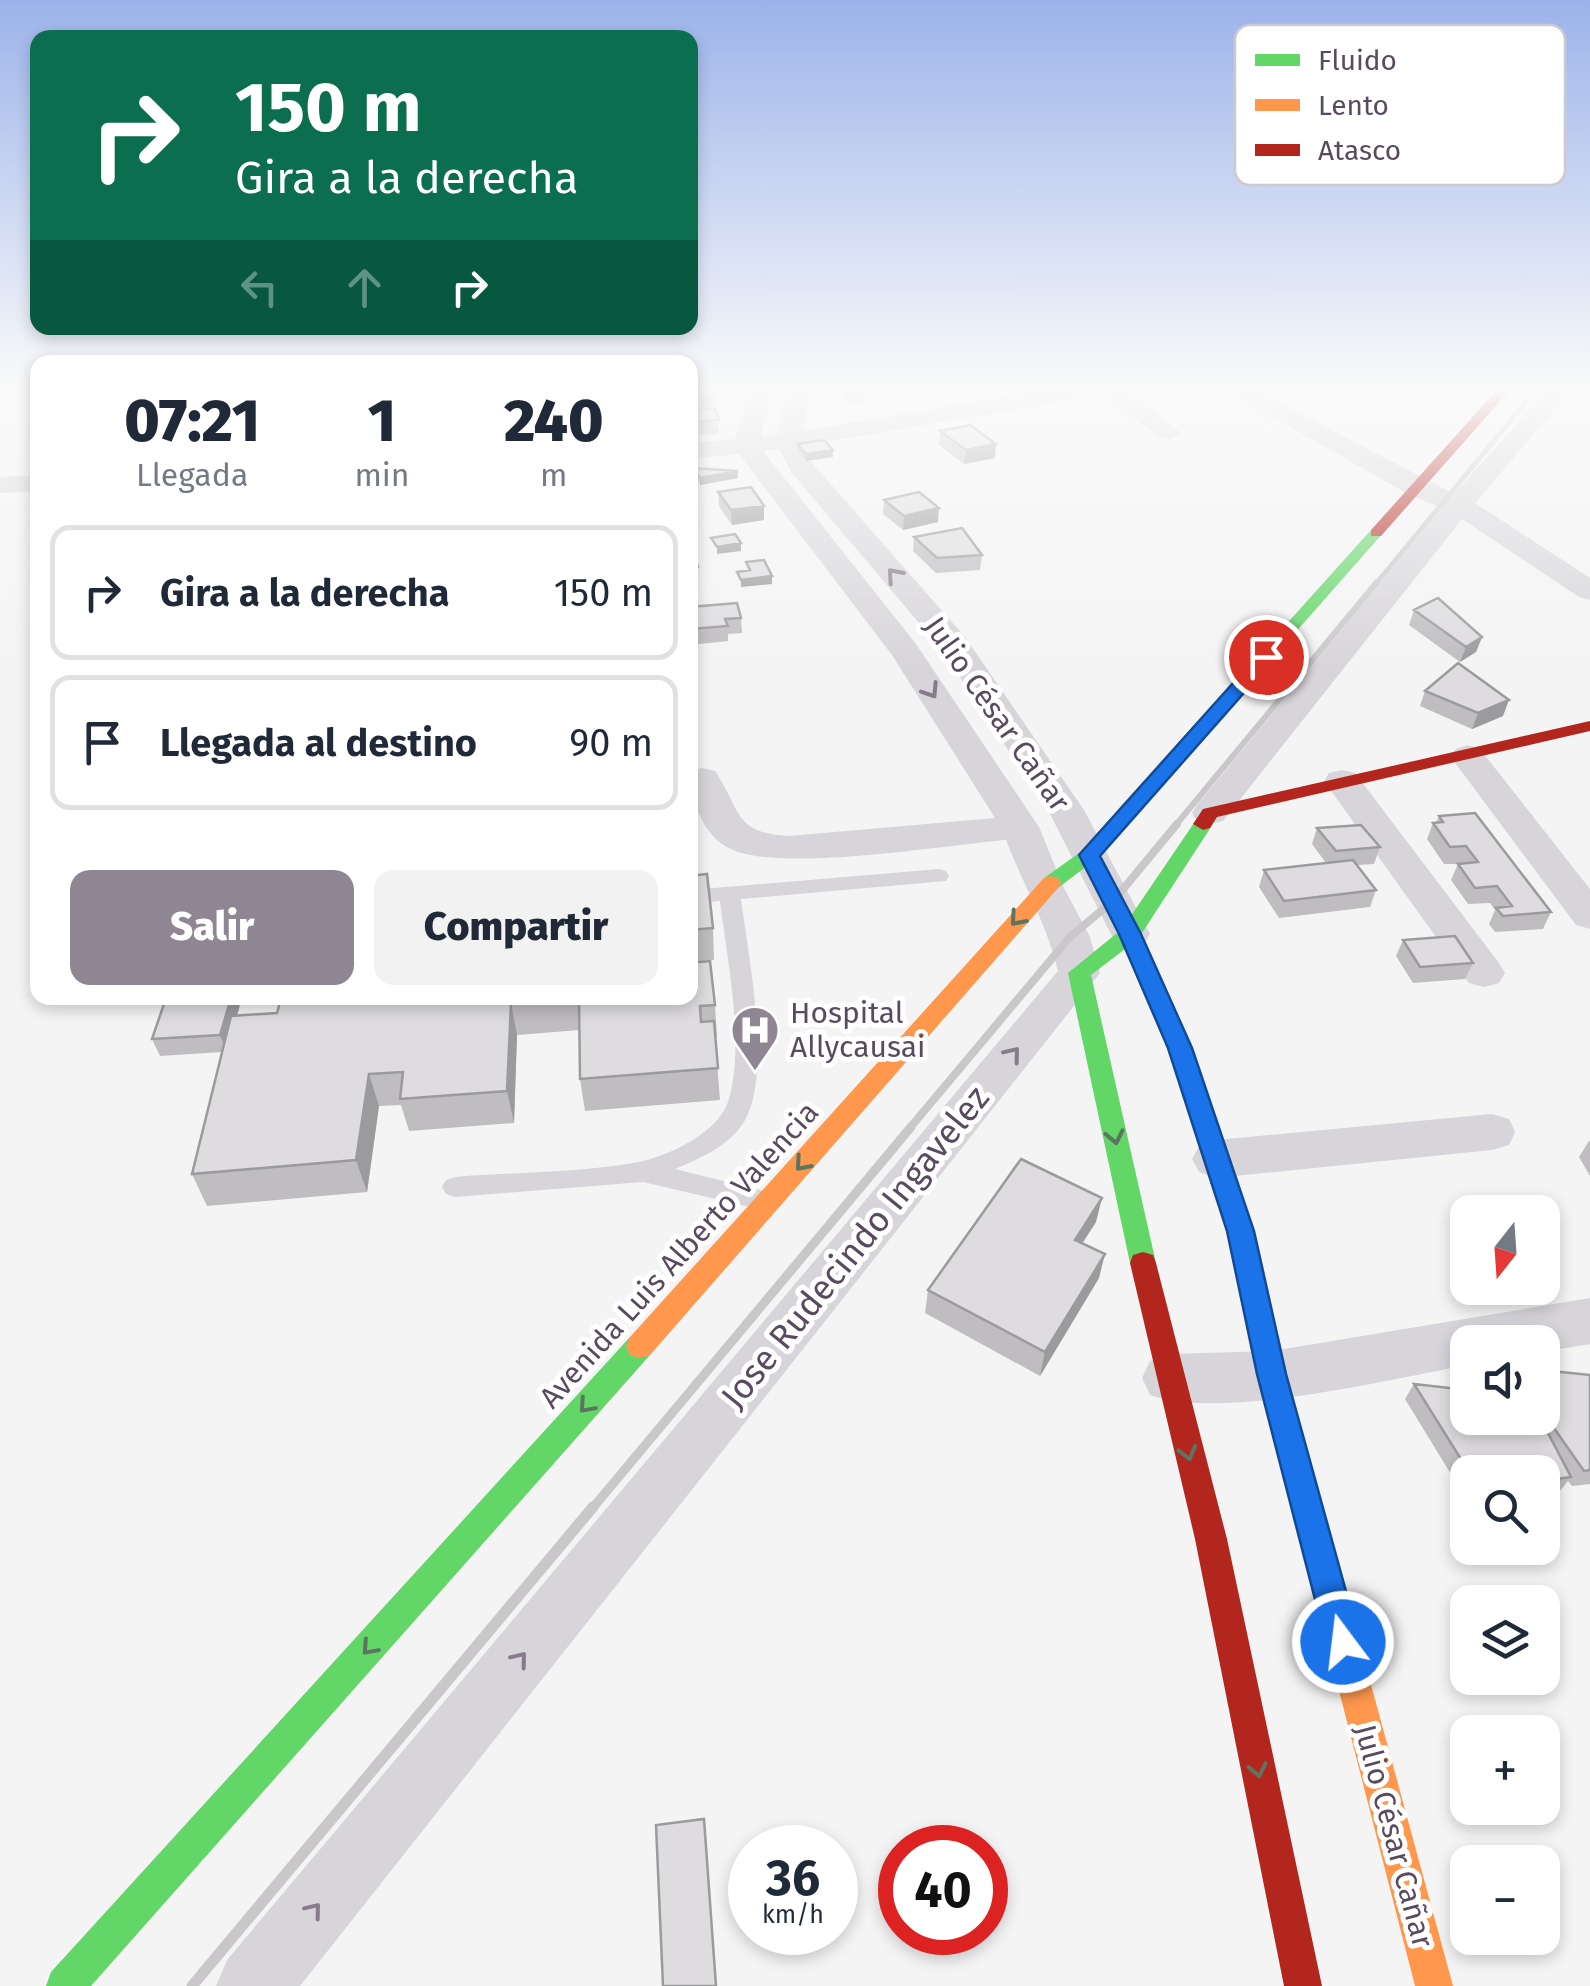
<!DOCTYPE html>
<html lang="es">
<meta charset="utf-8">
<style>
body{margin:0;font-family:"Fira Sans",sans-serif;background:#f2f2f3;color:#1f2937;height:100vh;display:flex;flex-direction:column;font-size:38px;white-space:nowrap}
*{box-sizing:border-box;margin:0}
p{font-size:32px;color:#747a83}
.icon{flex:none;width:55px;height:55px;fill:none;stroke:currentColor;stroke-width:2;stroke-linecap:round;stroke-linejoin:round}
.map{position:relative;flex:1;overflow:hidden}
.panel{position:absolute;left:30px;top:355px;width:668px;height:650px;display:flex;flex-direction:column;background:#fff;border-radius:20px;box-shadow:0 5px 15px #0003}
.panel>*{flex:none}
.banner{position:absolute;left:30px;top:30px;width:668px;height:305px;border-radius:20px;box-shadow:0 5px 15px #0003;background:#0b6e4f;color:#fff;overflow:hidden}
.needle{width:65px;rotate:197deg}
.fabs{position:absolute;left:1450px;top:1195px;display:grid;gap:20px}
.fabs a{display:grid;place-items:center;width:110px;height:110px;border-radius:20px;background:#fff;box-shadow:0 5px 15px #0003;font-size:50px}
.speed{position:absolute;left:728px;top:1825px;display:flex;gap:20px;font-size:50px;font-weight:700;text-align:center}
.speed>*{display:grid;place-content:center;width:130px;height:130px;border-radius:50%;background:#fff;box-shadow:0 5px 15px #0003;line-height:1}
.speed small{font-size:25px;font-weight:400}
.speed .limit{border:15px solid #d22;background:#fff;color:#111}
.pin{position:absolute;display:grid;place-items:center;width:85px;height:85px;color:#fff;margin:-42px;border:5px solid #fff;border-radius:50%;box-shadow:0 2px 10px #0007}
.me{position:absolute;width:110px;margin:-55px;rotate:345deg;stroke-linejoin:round;filter:drop-shadow(0 0 8px #0008)}
.turn{display:flex;align-items:center;gap:35px;height:210px;padding:0 40px;font-size:45px}
.turn .icon{width:130px;height:130px;stroke-width:2.5}
.turn b{display:block;font-size:70px;line-height:85px}
.lanes{display:flex;align-items:center;height:95px;padding:0 40px;background:#0003;justify-content:center;gap:50px;direction:ltr}
.lanes .off{opacity:.35}
.eta{display:flex;justify-content:space-evenly;align-items:center;height:170px;text-align:center}
.eta b{font-size:60px;font-weight:800;line-height:70px}
.cta{display:flex;gap:20px;margin-top:auto;padding:20px 40px}
.cta a{flex:1;height:115px;border-radius:20px;background:#8f8693;color:#fff;font-size:40px;font-weight:800;line-height:115px;text-align:center}
.cta a+a{background:#f2f2f3;color:#1f2937}
ul{padding:0;list-style:none}
li{display:flex;align-items:center;gap:30px;height:135px;margin:0 20px 15px;padding:0 20px;border:5px solid #e0e1e3;border-radius:20px}
li div{flex:1}
li b{display:block;font-size:38px}
li em{font-style:normal}
.map>svg:first-child{display:block}
.lines{fill:none;stroke-linecap:round;stroke-linejoin:round}
.lane{fill:#d7d5d9;fill-rule:evenodd}
.street{fill:#d7d5d9;fill-rule:evenodd}
.fast{fill:#63d668;fill-rule:evenodd}
.slow{fill:#ff974d;fill-rule:evenodd}
.jam{fill:#b3261e;fill-rule:evenodd}
.rail-far4{stroke:#cac7ca;stroke-width:5}
.rail-far3{stroke:#cac7ca;stroke-width:6}
.rail-far2{stroke:#cac7ca;stroke-width:8}
.rail-far1{stroke:#cac7ca;stroke-width:9}
.rail{stroke:#cac7ca;stroke-width:11}
.wall{fill:#bfbdc0}
.shaded-wall{fill:#9b9a9c}
.building{fill:#dedcdf;stroke:#9b9a9c;stroke-width:2.5}
.oneway{stroke:#857b8a}
.oneway2{stroke:#5c7562}
.route{fill:#1a73e8;stroke:#114b97;stroke-width:2.5}
.labels{text-anchor:middle;stroke-width:10;stroke-linejoin:round;paint-order:stroke}
.street-label{font-size:30px;fill:#594b5f;stroke:#fff}
.poi-label{font-size:30px;fill:#594b5f;stroke:#fff;text-anchor:start}
.near-street-label{font-size:35px;fill:#594b5f;stroke:#fff}
.key{fill:#fff;stroke:#cdc9cf;stroke-width:2.5}
.key-label{font-size:28px;fill:#594b5f}
</style>
<div class="map">
<svg width="1590" height="1986" viewBox="0 0 1590 1986">
<rect width="100%" height="100%" fill="#f4f4f4"/>
<g class="lines">
<path class="lane" d="M939,869L946,871L949,876L946,881L741,899C748,954 773,1075 744,1122C729,1146 701,1158 675,1169L776,1194L780,1201L776,1208L767,1211L643,1182L455,1197L446,1194L442,1187L446,1180L455,1177C513,1172 582,1173 638,1162C669,1156 720,1132 729,1099C745,1042 727,960 720,901L690,904V890Z"/>
<path class="street" d="M0,391H15L0,401Z
M749,391H773L761,436L777,435L787,391H811L803,431L1039,391H1094L1082,398L803,446L813,464L965,637L1084,810L1150,934L1144,944L1130,948L1116,944L1048,810L942,650L792,473L779,449L763,451L916,644L1039,827L1064,888L1090,937L1100,973L300,1986H216L227,1960L1058,971C1047,925 1023,884 1006,840C945,845 780,873 731,849C703,837 690,799 690,771L702,768L715,771C742,811 733,833 789,836L995,818L892,655L739,454L690,459V443L735,439Z
M1098,391H1126L1181,433L1169,440L1160,438Z
M1227,391H1257L1454,494L1546,391H1571L1475,503L1590,578V600L1579,597L1462,519L1223,821L1210,824L1197,821L1192,813L1197,805L1442,508L1408,494Z
M38,475V491L0,493V477Z
M1468,745L1480,749L1590,889V929L1576,925L1450,756L1456,749Z
M1342,770L1355,773L1499,963L1505,973L1499,983L1484,987L1469,983L1324,781L1329,773Z
M1492,1114L1509,1119L1515,1132L1509,1145L1492,1150L1216,1178L1199,1172L1192,1159L1199,1146L1216,1140Z
M1590,1298V1344L1542,1352V1342H1468V1365C1391,1379 1219,1421 1150,1395L1142,1378L1150,1361L1169,1354L1272,1351Z"/>
<path class="fast" d="M1371,530L1383,533L1096,859L1058,888H1044L1041,883L1044,878L1082,851Z
M1203,818L1213,824L1138,939L1091,975L1156,1263L1153,1271L1143,1274L1133,1271L1130,1263L1068,973L1122,929L1196,820Z
M640,1334L650,1337L654,1346L650,1355L91,1986H46L51,1972L630,1337Z"/>
<path class="slow" d="M1051,876L1058,878L1061,883L1058,888L650,1355L640,1358L630,1355L626,1346L630,1337L1044,878Z
M1326,1562L1337,1567L1342,1578L1453,1986H1415L1310,1578L1315,1567Z"/>
<path class="jam" d="M1496,391H1509L1381,536H1371V530Z
M1590,721V731L1217,817L1210,828L1203,830L1193,824L1203,809Z
M1130,927L1141,934L1192,1048L1253,1231L1286,1375L1342,1578L1337,1589L1326,1594L1315,1589L1310,1578L1258,1375L1227,1231L1168,1048L1119,934Z
M1143,1252L1153,1255L1156,1263L1227,1539L1322,1986H1284L1195,1539L1130,1263L1133,1255Z"/>
<path class="rail-far4" d="M1375,585L1535,391"/>
<path class="rail-far3" d="M1175,826L1377,582"/>
<path class="rail-far2" d="M909,1129L1070,937L1114,900L1177,824"/>
<path class="rail-far1" d="M591,1510L911,1127"/>
<path class="rail" d="M192,1986L593,1507"/>
</g>
<path class="wall" d="M690,391L715,397L719,434L690,435Z
M841,391H904L903,395L866,396L865,393V402L846,403Z
M940,431L995,458L964,464L939,445Z
M797,444L833,457L806,461L797,451Z
M693,468L738,478L700,485L694,475Z
M718,492L764,520L732,525L719,506Z
M884,500L938,522L903,530L883,514Z
M914,537L982,555L980,570L936,573L913,551Z
M690,607L741,618L742,633L728,634V641L690,645Z
M1414,610L1482,637L1476,652L1460,662L1409,625Z
M1425,691L1503,716L1472,729L1420,706Z
M1439,816L1551,912L1543,929L1495,932L1489,924L1495,910L1490,903L1468,904L1451,880L1458,864H1460H1444L1427,839L1433,823H1436Z
M1317,828L1380,847L1374,864L1357,865L1376,890L1370,907L1279,918L1259,887L1264,870L1326,863L1312,844Z
M690,876L713,928L714,960L690,962Z
M1403,940L1473,963L1465,979L1413,983L1396,956Z
M281,998H690L715,1005L717,1037H715L720,1100L585,1111L580,1079V1030L517,1035L514,1123L409,1131L401,1105L379,1106L367,1192L207,1206L192,1174L222,1052L160,1056L152,1039L237,1016L277,1013Z
M1589,1141H1590V1176L1579,1157Z
M1096,1222L1082,1243L1099,1278L1040,1376L925,1313L928,1290Z
M1542,1370L1590,1375V1484L1572,1486L1568,1481L1559,1492L1542,1494V1472H1468V1502L1405,1399L1414,1384L1468,1418H1542Z"/>
<path class="shaded-wall" d="M996,444L995,458L964,464L966,450Z
M833,450V457L806,461V454Z
M738,471V478L700,485V478Z
M764,506V520L732,525L731,510Z
M939,508L938,522L903,530L904,516Z
M741,543V551L717,554V547Z
M690,567H698V574L690,575Z
M772,576V584L741,587V580Z
M1482,637L1476,652L1460,662L1466,647Z
M1509,700L1503,716L1472,729L1478,713Z
M231,998H242L227,1052L220,1035Z
M511,1003L517,1035L514,1123L507,1091Z
M369,1074L379,1106L367,1192L356,1160Z
M1102,1198L1096,1222L1069,1264L1075,1240Z
M1105,1254L1099,1278L1040,1376L1045,1352Z"/>
<path class="building" d="M690,391H713L715,397L690,399Z
M715,409L719,420L690,422V410Z
M970,425L996,444L966,450L940,431Z
M824,440L833,450L806,454L797,444Z
M693,468L738,471L700,478Z
M751,487L764,506L731,510L718,492Z
M919,492L939,508L904,516L884,500Z
M962,528L982,555L937,558L914,537Z
M735,534L741,543L717,547L711,538Z
M690,554H694L698,567H690Z
M764,560L772,576L741,580L737,572L750,570L746,562Z
M1438,598L1482,637L1466,647L1414,610Z
M737,603L741,618L725,619L728,626L690,629V607Z
M1458,663L1509,700L1478,713L1425,691Z
M1475,813L1551,912L1503,916L1496,908L1512,906L1497,886L1475,888L1458,864L1478,862L1466,846L1450,847L1433,823L1443,822L1439,816Z
M1361,825L1380,847L1336,851L1317,828Z
M1353,860L1376,890L1284,901L1264,870Z
M707,874L713,928L690,930V876Z
M1455,936L1473,963L1420,967L1403,940Z
M710,961L715,1005L700,1006L701,1022L714,1021L718,1068L580,1079L579,998H690V963Z
M166,998H231L220,1035L152,1039Z
M281,998H579L511,1003L507,1091L400,1099L403,1072L369,1074L356,1160L192,1174L231,1016L277,1013Z
M1021,1159L1102,1198L1075,1240L1105,1254L1045,1352L928,1290Z
M1542,1370L1590,1375V1470L1584,1471L1542,1411Z
M1414,1384L1468,1390V1418H1540L1571,1477L1542,1481V1472H1469Z
M704,1819L716,1986H663L656,1825Z"/>
<defs><path id="oneway-chevron" d="M-2-3.5L2.5 0L-2 3.5" fill="none" stroke-width="1.6" stroke-linecap="round" stroke-linejoin="round" transform="scale(2.5)"/></defs>
<g class="oneway">
<use href="#oneway-chevron" transform="translate(894 575) rotate(-131)"/>
<use href="#oneway-chevron" transform="translate(931 691) rotate(57)"/>
<use href="#oneway-chevron" transform="translate(1013 1054) rotate(-51)"/>
<use href="#oneway-chevron" transform="translate(520 1659) rotate(-51)"/>
<use href="#oneway-chevron" transform="translate(314 1910) rotate(-51)"/>
</g>
<g class="oneway2">
<use href="#oneway-chevron" transform="translate(1017 919) rotate(131)"/>
<use href="#oneway-chevron" transform="translate(1115 1137) rotate(78)"/>
<use href="#oneway-chevron" transform="translate(802 1164) rotate(131)"/>
<use href="#oneway-chevron" transform="translate(586 1406) rotate(132)"/>
<use href="#oneway-chevron" transform="translate(1188 1453) rotate(75)"/>
<use href="#oneway-chevron" transform="translate(369 1648) rotate(132)"/>
<use href="#oneway-chevron" transform="translate(1258 1770) rotate(78)"/>
</g>
<linearGradient id="sky" x2="0" y2="1"><stop stop-color="#9cb3ea"/><stop offset="0.58" stop-color="#fafafa"/><stop offset="1" stop-color="#fafafa" stop-opacity="0"/></linearGradient>
<rect width="1590" height="669" fill="url(#sky)"/>
<path class="route" d="M1266,652L1272,654V661L1100,856L1141,934L1192,1048L1254,1231L1286,1374L1360,1642L1355,1654L1343,1659L1331,1654L1326,1642L1257,1374L1227,1231L1168,1048L1119,934L1079,855L1259,654Z"/>
<defs>
<g id="hospital-pin" transform="scale(2.5)"><path d="M0 17L-7.5 6A9.5 9.5 0 1 1 7.5 6Z" fill="#8f8693" stroke="#fff"/><path d="M-5-5h3v3.5h4V-5h3V5h-3V1.5h-4V5h-3Z" fill="#fff"/></g>
</defs>
<g fill-rule="evenodd">
<use href="#hospital-pin" x="755" y="1030"/>
</g>
<g class="labels">
<g class="street-label">
<text transform="translate(997 714) rotate(55)" y="10">Julio César Cañar</text>
<text transform="translate(679 1255) rotate(-48)" y="10">Avenida Luis Alberto Valencia</text>
<text transform="translate(1394 1836) rotate(75)" y="10">Julio César Cañar</text>
</g>
<g class="poi-label">
<text x="790" y="1023">Hospital<tspan x="790" dy="34">Allycausai</tspan></text>
</g>
<g class="near-street-label">
<text transform="translate(855 1247) rotate(-51)" y="12">Jose Rudecindo Ingavelez</text>
</g>
</g>
<rect x="1235" y="25" width="330" height="160" rx="15" class="key"/>
<rect x="1255" y="54" width="45" height="12" fill="#63d668"/>
<rect x="1255" y="99" width="45" height="12" fill="#ff974d"/>
<rect x="1255" y="144" width="45" height="12" fill="#b3261e"/>
<g class="key-label">
<text x="1318" y="70">Fluido</text>
<text x="1318" y="115">Lento</text>
<text x="1318" y="160">Atasco</text>
</g>
</svg>
<div class="fabs">
<a><svg class="needle" viewBox="-14 -14 28 28"><path d="M0-13l5 13h-10z" fill="#e53935"/><path d="M0 13l5-13h-10z" fill="#747a83"/></svg></a>
<a><svg class="icon" aria-label="sound" viewBox="0 0 24 24"><path d="M4 9h4l5-4v14l-5-4H4zM17 9q2 3 0 6"/></svg></a>
<a><svg class="icon" aria-label="search" viewBox="0 0 24 24"><circle cx="10" cy="10" r="6"/><path d="M15 15l6 6"/></svg></a>
<a><svg class="icon" aria-label="layers" viewBox="0 0 24 24"><path d="M12 4l9 5-9 5-9-5zM3 14l9 5 9-5"/></svg></a>
<a>+</a>
<a>−</a>
</div>
<div class="speed"><div>36<small>km/h</small></div><div class="limit">40</div></div>
<div class="pin" style="left:1266px;top:657px;background:#d93025"><svg class="icon" aria-label="arrive" viewBox="0 0 24 24"><path d="M6 21V4h12l-3 4 3 4H6"/></svg></div>
<svg class="me" style="left:1343px;top:1642px" viewBox="-20 -20 40 40"><circle r="17" fill="#1a73e8" stroke="#fff" stroke-width="3"/><path d="M0-11L8 9 0 5-8 9z" fill="#fff"/></svg>
<div class="banner">
<div class="turn"><svg class="icon" aria-label="right" viewBox="0 0 24 24"><path d="M7 20v-9h11M14 6l5 5-5 5"/></svg><div><b>150 m</b>Gira a la derecha</div></div>
<div class="lanes"><svg class="icon off" aria-label="left" viewBox="0 0 24 24"><path d="M17 20v-9H6M10 6l-5 5 5 5"/></svg><svg class="icon off" aria-label="ahead" viewBox="0 0 24 24"><path d="M12 20V5M6 11l6-6 6 6"/></svg><svg class="icon" aria-label="right" viewBox="0 0 24 24"><path d="M7 20v-9h11M14 6l5 5-5 5"/></svg></div>
</div>
<section class="panel">
<div class="eta">
<div><b>07:21</b><p>Llegada</p></div>
<div><b>1</b><p>min</p></div>
<div><b>240</b><p>m</p></div>
</div>
<ul>
<li><svg class="icon" aria-label="right" viewBox="0 0 24 24"><path d="M7 20v-9h11M14 6l5 5-5 5"/></svg><div><b>Gira a la derecha</b></div><em>150 m</em></li>
<li><svg class="icon" aria-label="arrive" viewBox="0 0 24 24"><path d="M6 21V4h12l-3 4 3 4H6"/></svg><div><b>Llegada al destino</b></div><em>90 m</em></li>
</ul>
<div class="cta"><a>Salir</a><a>Compartir</a></div>
</section>
</div>
